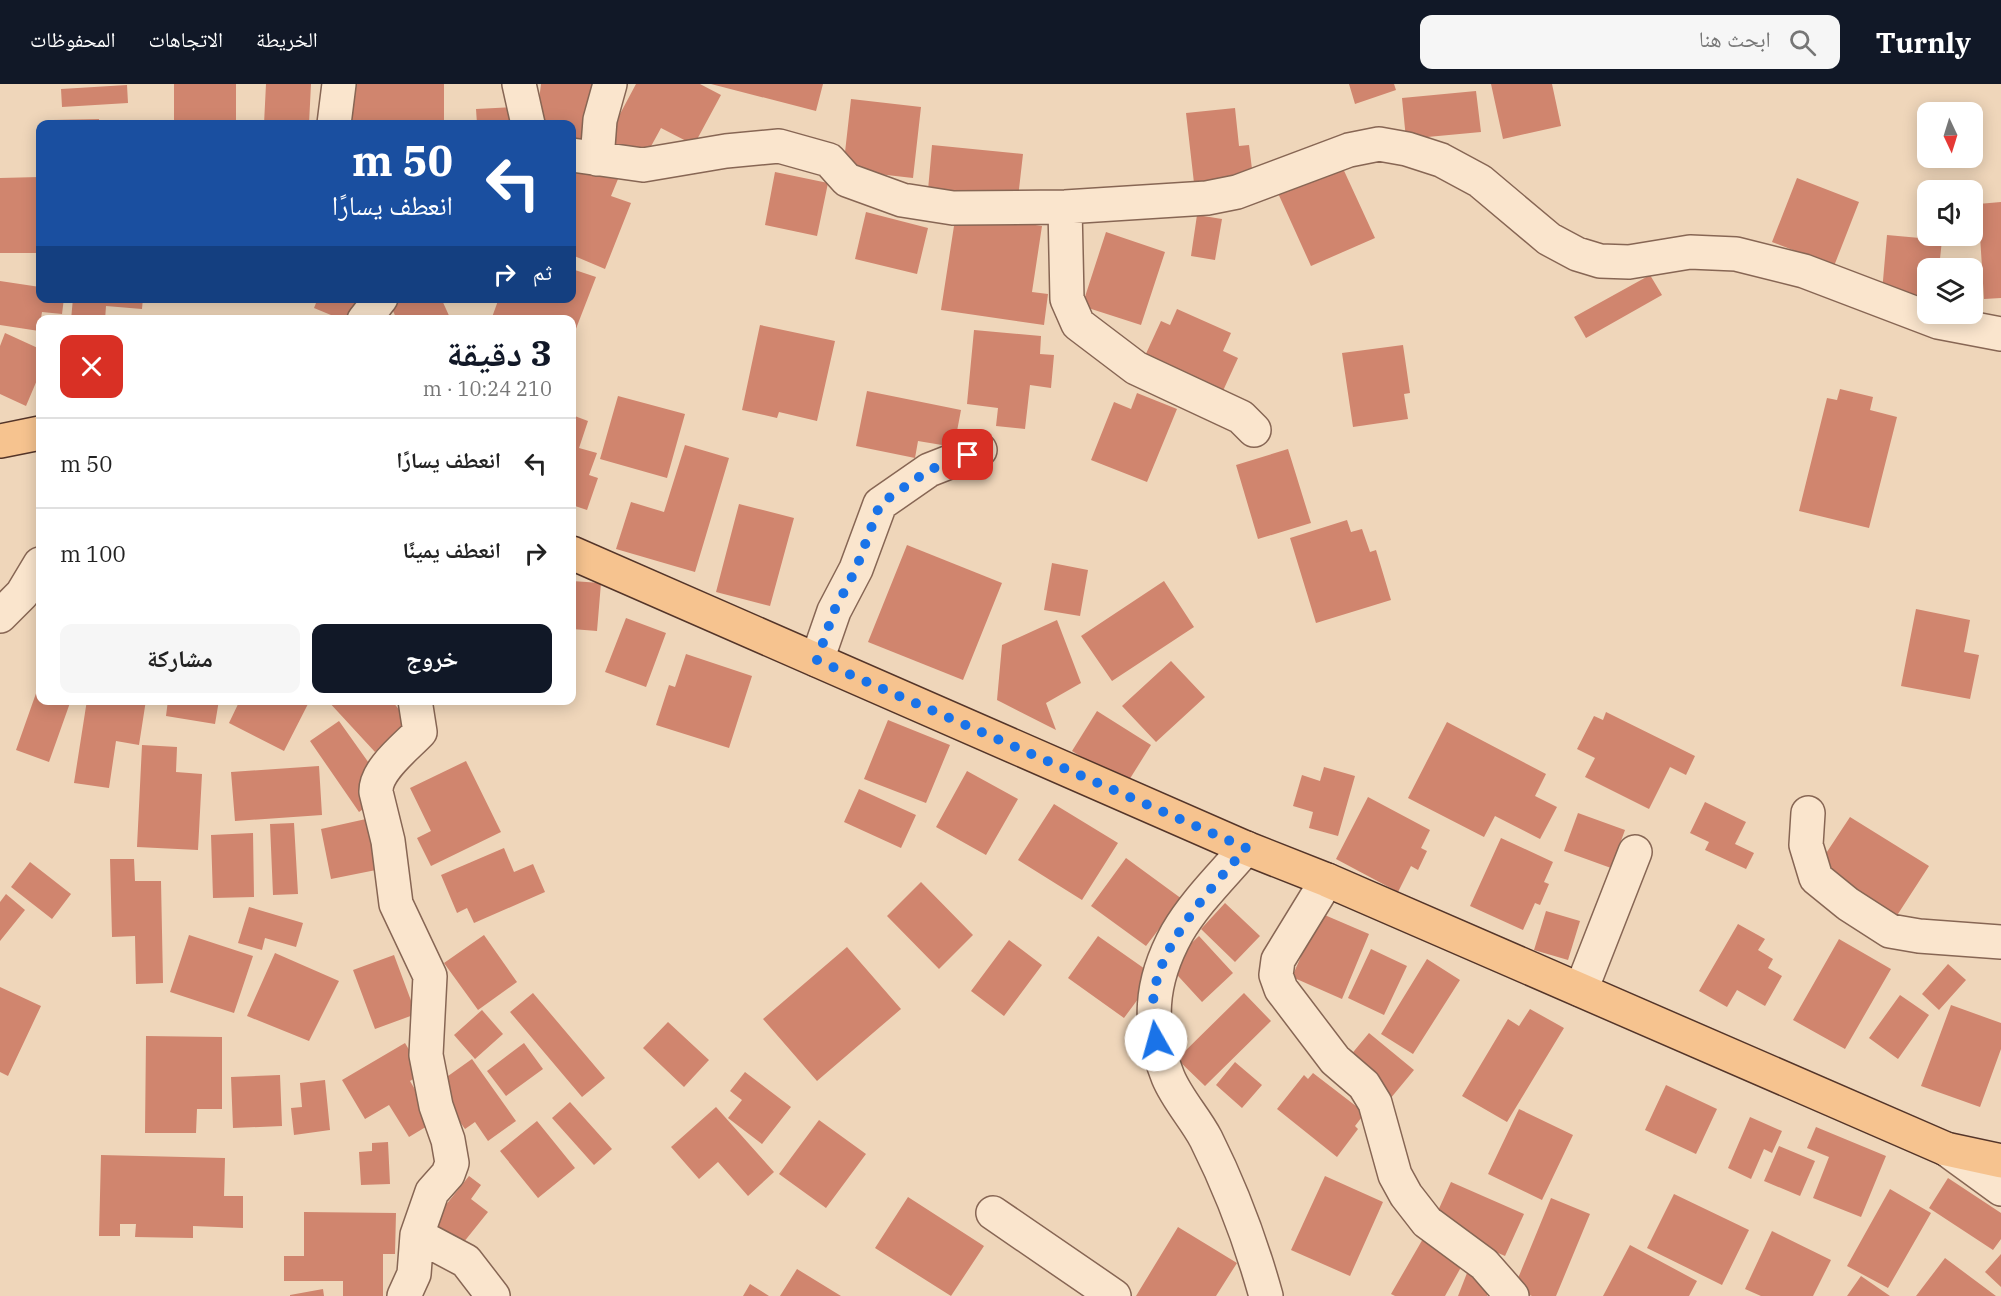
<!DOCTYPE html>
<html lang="ar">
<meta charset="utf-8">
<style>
body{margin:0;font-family:"IBM Plex Serif","Noto Naskh Arabic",serif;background:#f6f6f6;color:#222;direction:rtl;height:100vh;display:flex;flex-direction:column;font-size:22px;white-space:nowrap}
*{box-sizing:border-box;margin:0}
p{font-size:20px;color:#767676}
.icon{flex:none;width:33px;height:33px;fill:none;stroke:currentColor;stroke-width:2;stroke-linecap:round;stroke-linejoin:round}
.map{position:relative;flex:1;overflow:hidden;direction:ltr}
.details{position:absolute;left:36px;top:231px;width:540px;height:390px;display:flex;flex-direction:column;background:#fff;border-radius:12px;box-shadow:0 3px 15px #0003;direction:rtl}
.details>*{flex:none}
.banner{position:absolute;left:36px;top:36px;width:540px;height:183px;border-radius:12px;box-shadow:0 3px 15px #0003;direction:rtl;background:#1a4fa0;color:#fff;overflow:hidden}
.needle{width:39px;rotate:176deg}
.controls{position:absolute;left:1917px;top:18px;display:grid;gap:12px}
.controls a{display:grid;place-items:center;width:66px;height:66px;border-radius:12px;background:#fff;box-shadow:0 3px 15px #0003;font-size:30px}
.pin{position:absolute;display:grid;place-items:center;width:51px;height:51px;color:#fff;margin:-26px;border-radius:12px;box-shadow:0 3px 9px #0006}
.me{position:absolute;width:66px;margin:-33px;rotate:353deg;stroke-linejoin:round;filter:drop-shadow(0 0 4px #0008)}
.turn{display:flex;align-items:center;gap:21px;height:126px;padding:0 24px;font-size:27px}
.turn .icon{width:78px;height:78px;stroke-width:2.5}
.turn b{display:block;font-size:42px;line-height:51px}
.then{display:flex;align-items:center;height:57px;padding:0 24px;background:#0003;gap:12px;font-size:22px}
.round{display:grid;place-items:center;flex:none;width:63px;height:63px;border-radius:12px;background:#f6f6f6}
.head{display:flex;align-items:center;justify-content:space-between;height:102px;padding:0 24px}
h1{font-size:36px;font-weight:700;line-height:45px;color:#111827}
.cta{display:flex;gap:12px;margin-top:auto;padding:12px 24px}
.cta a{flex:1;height:69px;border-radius:12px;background:#111827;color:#fff;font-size:24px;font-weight:700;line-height:69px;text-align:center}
.cta a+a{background:#f6f6f6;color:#222}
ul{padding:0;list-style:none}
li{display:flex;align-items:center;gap:18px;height:90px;padding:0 24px;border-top:2px solid #e0e0e0}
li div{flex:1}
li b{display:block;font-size:22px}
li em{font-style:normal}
header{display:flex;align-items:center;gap:36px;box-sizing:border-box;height:84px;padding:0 30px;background:#111827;color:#fff}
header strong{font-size:28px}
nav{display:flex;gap:33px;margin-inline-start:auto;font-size:21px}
.search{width:420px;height:54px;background:#f6f6f6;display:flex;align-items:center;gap:15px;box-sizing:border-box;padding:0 21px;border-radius:12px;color:#767676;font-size:22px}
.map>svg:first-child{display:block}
.building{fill:#d0856e}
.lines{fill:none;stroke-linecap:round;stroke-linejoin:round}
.minor-casing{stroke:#876654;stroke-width:36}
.major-casing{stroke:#543529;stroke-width:36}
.minor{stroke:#fae5cd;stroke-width:33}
.major{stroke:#f6c38f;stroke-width:33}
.route{stroke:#1a73e8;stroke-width:10;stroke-dasharray:0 18}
</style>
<header>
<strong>Turnly</strong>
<div class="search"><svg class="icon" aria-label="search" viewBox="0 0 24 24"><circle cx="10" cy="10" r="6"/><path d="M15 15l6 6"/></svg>ابحث هنا</div>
<nav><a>الخريطة</a><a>الاتجاهات</a><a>المحفوظات</a></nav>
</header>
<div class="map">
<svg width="2001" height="1212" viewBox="0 0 2001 1212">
<rect width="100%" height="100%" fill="#efd6ba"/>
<path class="building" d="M174,0H236V40H174Z
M266,0H311L309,40H264Z
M350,0H444V40H350Z
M541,0H597L591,56L572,54V40H536Z
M636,0H700L721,11L694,61L661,44L643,77L605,58Z
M711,0H823L816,27Z
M1349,0H1394L1396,6L1355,20Z
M1491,0H1552L1561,42L1503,55Z
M127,1L128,19L62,23L61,5Z
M1476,7L1481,48L1406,55L1402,14Z
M851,15L921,23L913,94L843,86Z
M515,23L517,40H477L476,25Z
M1235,24L1239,62L1249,61L1253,93L1194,99L1186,29Z
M99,35V40H53V36Z
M932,61L1023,70L1018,114L928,106Z
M572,76L618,95L611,112L631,119L605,185L572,171Z
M1340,78L1375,154L1311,182L1277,107Z
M775,88L828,99L817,152L765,141Z
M40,93V169H0V94Z
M1797,94L1859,118L1834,182L1772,158Z
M2001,118V214L1984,215L1978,120Z
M866,128L928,144L917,190L855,175Z
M956,129L1042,142L1032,208L1048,210L1044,241L941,226Z
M1197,131L1222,135L1215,176L1191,172Z
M1106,148L1165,168L1141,241L1082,222Z
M1887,151L1942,156L1939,184H1928V212L1882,208Z
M572,185L596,193L572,255V236H491L499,214H572Z
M1650,191L1662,211L1586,254L1574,233Z
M0,197L40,203V214H64L62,230L42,228L39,247L0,241Z
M73,214H143L142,225L106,222L105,236H71Z
M318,214H365L356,236H343L314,224Z
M402,214H441L451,236H397L390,220Z
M1177,225L1231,249L1223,267L1238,274L1222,309L1144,274L1161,237L1170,241Z
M760,241L835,257L817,337L779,328L777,334L742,326Z
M974,246L1041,252L1040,270L1054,271L1051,304L1030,301L1025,345L996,342L998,324L967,320Z
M5,249L40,265V289L26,322L0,310V262Z
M1403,261L1410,309L1404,310L1408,335L1353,343L1342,269Z
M1840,305L1873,313L1870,326L1897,333L1869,444L1799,427L1827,314L1837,316Z
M867,307L961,326L954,363L918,357L915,374L856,362Z
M1137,309L1177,325L1147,398L1091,376L1114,318L1131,325Z
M618,312L685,330L667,394L600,375Z
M572,331L588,337L579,364L597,369L589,391L598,394L587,426L572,421Z
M685,361L729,374L695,488L616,465L631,418L664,428Z
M1288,365L1311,439L1258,455L1236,381Z
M739,420L794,434L770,522L716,508Z
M1347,436L1351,448L1362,445L1370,468L1376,466L1391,516L1316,539L1290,454Z
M907,461L1002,499L963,596L868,558Z
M1052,479L1088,486L1080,532L1044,526Z
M572,497L601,499L597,547L572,545Z
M1164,497L1194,543L1112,597L1081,552Z
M1916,525L1970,536L1964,568L1979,571L1970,615L1901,602Z
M626,534L666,549L646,603L605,588Z
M1057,536L1081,599L1046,619L1056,646L997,616L1002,561Z
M686,570L752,592L729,664L656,641L669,601L675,603Z
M1171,577L1205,613L1156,658L1122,622Z
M40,598V616H71L49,678L16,666Z
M87,616H146L139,661L116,657L109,704L74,699Z
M168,616H219L215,640L166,632Z
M240,616H306L309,618L284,667L229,639Z
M327,616H391L409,637L375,668Z
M1097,627L1151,661L1126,701L1072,667Z
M1606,628L1695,672L1686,691L1670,683L1649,725L1585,693L1595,674L1577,665L1594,632L1603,636Z
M888,636L950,661L926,719L864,695Z
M339,637L376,689L360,701L372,719L359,728L310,657Z
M1447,638L1546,690L1535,712L1557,723L1540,755L1495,732L1484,753L1408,714Z
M142,661L177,663L176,688L202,690L198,766L137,763Z
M466,677L501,748L431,782L417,754L431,747L410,704Z
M319,682L322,731L235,737L231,688Z
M1324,683L1355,692L1338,752L1309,744L1313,728L1293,722L1302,691L1320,697Z
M967,687L1018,715L986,771L936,743Z
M859,705L916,731L901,764L844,738Z
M1368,713L1430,746L1421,764L1427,767L1418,786L1411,782L1398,808L1336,775Z
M1705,718L1746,738L1735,760L1754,769L1746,785L1705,766L1709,758L1690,749Z
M1054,720L1118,759L1082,816L1018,776Z
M1578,729L1625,746L1611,784L1564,767Z
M375,733L386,784L331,795L321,745Z
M1850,733L1929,782L1896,833L1817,783Z
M294,739L298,810L273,811L270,740Z
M253,749L254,813L213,814L211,751Z
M1501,754L1553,778L1544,798L1549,800L1540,821L1535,819L1523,846L1470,822Z
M504,764L514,788L533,780L545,808L474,839L467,824L457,829L441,791Z
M1126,774L1182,815L1146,862L1091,822Z
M110,775H134L135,797H161L163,899L136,900L135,852L112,853Z
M30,778L71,810L52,835L11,803Z
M921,798L973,851L939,885L887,832Z
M6,810L25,826L0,857V818Z
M1225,819L1260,852L1235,878L1201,845Z
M249,823L303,839L296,863L265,854L262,866L238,859Z
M1546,827L1580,837L1568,876L1534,866Z
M1320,829L1369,850L1342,915L1292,893Z
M1738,840L1765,855L1758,866L1773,875L1768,884L1782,892L1765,922L1737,906L1727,923L1699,907Z
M189,851L253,872L234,929L170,908Z
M484,851L517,898L478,926L444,879Z
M1098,852L1155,892L1124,934L1068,894Z
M1199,852L1233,889L1202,918L1168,881Z
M1839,855L1891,885L1845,965L1793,936Z
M1009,856L1042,881L1004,932L971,907Z
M847,863L901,925L817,997L763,935Z
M1371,865L1407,882L1384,931L1348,914Z
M275,869L339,897L309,957L247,932Z
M394,871L416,930L375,945L353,886Z
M1427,875L1460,896L1413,970L1381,950Z
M1948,880L1966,896L1939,926L1922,910Z
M0,903L41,922L8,992L0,988Z
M533,909L605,994L582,1013L510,928Z
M1244,909L1271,937L1205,1002L1177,975Z
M1900,911L1929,931L1898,975L1869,954Z
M1951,921L2001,939V965L1980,1023L1921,1002Z
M1530,925L1564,944L1507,1038L1462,1012L1508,935L1519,942Z
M482,926L503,950L475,975L454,951Z
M668,938L709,976L684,1003L643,964Z
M1369,949L1414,986L1390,1015L1345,978Z
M146,952L222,953V1025H197L196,1049H145Z
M405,959L423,989L410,997L434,1038L409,1053L389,1021L365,1035L342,996Z
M524,959L543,985L506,1012L487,987Z
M472,975L516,1037L488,1057L475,1038L465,1045L434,1002Z
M1235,978L1262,1001L1242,1024L1216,1001Z
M745,988L791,1023L762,1060L728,1034L742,1016L730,1007Z
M1313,989L1365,1029L1355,1042L1358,1045L1337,1073L1277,1025L1304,991L1308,995Z
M280,991L282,1042L233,1044L231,993Z
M325,996L330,1046L294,1051L291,1024L302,1023L300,999Z
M1666,1001L1717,1025L1696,1070L1645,1046Z
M570,1018L612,1065L594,1081L552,1034Z
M716,1023L774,1088L748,1112L718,1078L699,1095L671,1063Z
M1519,1025L1573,1051L1542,1116L1488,1090Z
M1750,1033L1782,1047L1772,1069L1764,1065L1751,1095L1728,1084Z
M819,1036L866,1070L826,1124L779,1090Z
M537,1037L575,1084L538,1114L500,1067Z
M1816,1043L1886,1072L1861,1133L1813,1114L1829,1073L1807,1064Z
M388,1058L390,1100L361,1101L359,1068L372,1067V1059Z
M1779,1062L1815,1077L1800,1112L1764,1097Z
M101,1071L225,1074L224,1112H243V1144L193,1142V1154L135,1153L136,1140H120V1152H99Z
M469,1092L481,1101L471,1115L488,1128L455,1169L425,1147Z
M1325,1092L1383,1118L1350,1192L1291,1166Z
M1948,1094L2001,1129V1155L1993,1166L1929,1124Z
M1451,1098L1524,1130L1505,1172L1432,1140Z
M1890,1105L1931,1129L1888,1204L1847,1182Z
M1674,1110L1749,1146L1722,1201L1647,1164Z
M908,1113L984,1162L951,1212L875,1164Z
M1551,1114L1590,1130L1556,1212H1532L1514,1204Z
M304,1128L396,1129L395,1170H383V1212H343V1197H284V1172H304Z
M1178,1143L1237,1179L1216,1212H1136Z
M1772,1147L1831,1176L1813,1212H1761L1745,1205Z
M1424,1153L1465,1176L1445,1212H1395L1391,1210Z
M1630,1161L1697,1197L1689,1212H1603Z
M2001,1170V1203L1985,1188Z
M1945,1174L1996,1212H1916Z
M797,1185L841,1212H780Z
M1467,1189L1492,1199L1487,1212H1458Z
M1861,1192L1890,1212H1847Z
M750,1200L769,1212H743Z
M323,1205L324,1212H290V1211Z"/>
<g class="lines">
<g class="minor-casing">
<path id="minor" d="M519,0L528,40
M334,40L339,0
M572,71L643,81L726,67L779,62L829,76L847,96L902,116L953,124L1065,123L1207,114L1237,108L1349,66L1379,60L1407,65L1441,76L1480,97L1549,155L1577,170L1600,177L1629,178L1690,168L1736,170L1804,187L1938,238L2001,250
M597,75L600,36L610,0
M1065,123L1067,215L1078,240L1136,284L1241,333L1254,346
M364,236L381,214
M0,532L22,510L40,480
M817,576L834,527L856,485L880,420L929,386L980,366
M1808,729L1806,761L1816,794L1848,820L1890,847L1919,852L2001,858
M1246,764C1223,791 1195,818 1177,849C1150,898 1147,942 1168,993C1177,1015 1195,1034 1206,1055C1231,1105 1251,1158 1266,1212
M1327,796L1278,876L1276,891L1281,905L1335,976L1364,1001L1375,1019L1395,1091L1406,1111L1427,1138L1484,1180L1512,1212
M1581,906L1635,768
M1946,1065L2001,1105
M993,1129L1114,1212
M417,1151L466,1177L493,1212
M404,1212L414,1190L417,1151L432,1108L448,1090L452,1079L448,1056L436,1022L426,971L430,892L396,820L388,757L376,708C375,686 406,663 420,648L415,616"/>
</g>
<g class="major-casing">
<path id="major" d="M0,357L40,349
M572,469L1246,764L1327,796L1946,1065L2001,1077"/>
</g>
<use href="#minor" class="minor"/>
<use href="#major" class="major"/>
</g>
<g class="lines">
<path class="route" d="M968,371L929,386L880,420L856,485L834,527L817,576L1246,764C1211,805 1152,866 1153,924C1153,935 1155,946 1156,956"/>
</g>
</svg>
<div class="controls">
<a><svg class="needle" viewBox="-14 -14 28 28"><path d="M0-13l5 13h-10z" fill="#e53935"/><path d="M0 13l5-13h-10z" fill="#767676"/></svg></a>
<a><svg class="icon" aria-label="sound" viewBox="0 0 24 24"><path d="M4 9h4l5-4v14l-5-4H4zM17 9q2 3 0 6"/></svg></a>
<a><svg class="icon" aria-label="layers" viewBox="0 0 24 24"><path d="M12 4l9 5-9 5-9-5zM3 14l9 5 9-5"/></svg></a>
</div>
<div class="pin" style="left:968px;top:371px;background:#d93025"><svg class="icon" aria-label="arrive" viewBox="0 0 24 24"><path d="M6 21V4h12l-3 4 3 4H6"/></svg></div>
<svg class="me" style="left:1156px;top:956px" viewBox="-20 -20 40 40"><circle r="19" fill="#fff"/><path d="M0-13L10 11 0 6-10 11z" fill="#1a73e8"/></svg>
<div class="banner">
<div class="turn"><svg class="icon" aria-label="left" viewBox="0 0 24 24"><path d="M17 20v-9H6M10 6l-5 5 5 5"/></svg><div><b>50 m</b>انعطف يسارًا</div></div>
<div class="then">ثم<svg class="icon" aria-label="right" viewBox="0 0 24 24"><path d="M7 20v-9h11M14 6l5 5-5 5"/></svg></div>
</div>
<section class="details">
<div class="head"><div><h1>3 دقيقة</h1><p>210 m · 10:24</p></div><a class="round" style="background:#d93025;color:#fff"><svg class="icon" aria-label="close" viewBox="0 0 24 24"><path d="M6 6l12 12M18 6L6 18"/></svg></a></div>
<ul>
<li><svg class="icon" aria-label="left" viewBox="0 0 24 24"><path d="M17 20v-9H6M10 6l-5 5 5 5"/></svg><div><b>انعطف يسارًا</b></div><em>50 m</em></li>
<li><svg class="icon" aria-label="right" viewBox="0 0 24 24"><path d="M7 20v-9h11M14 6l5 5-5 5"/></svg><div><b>انعطف يمينًا</b></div><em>100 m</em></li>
</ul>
<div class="cta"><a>خروج</a><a>مشاركة</a></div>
</section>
</div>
